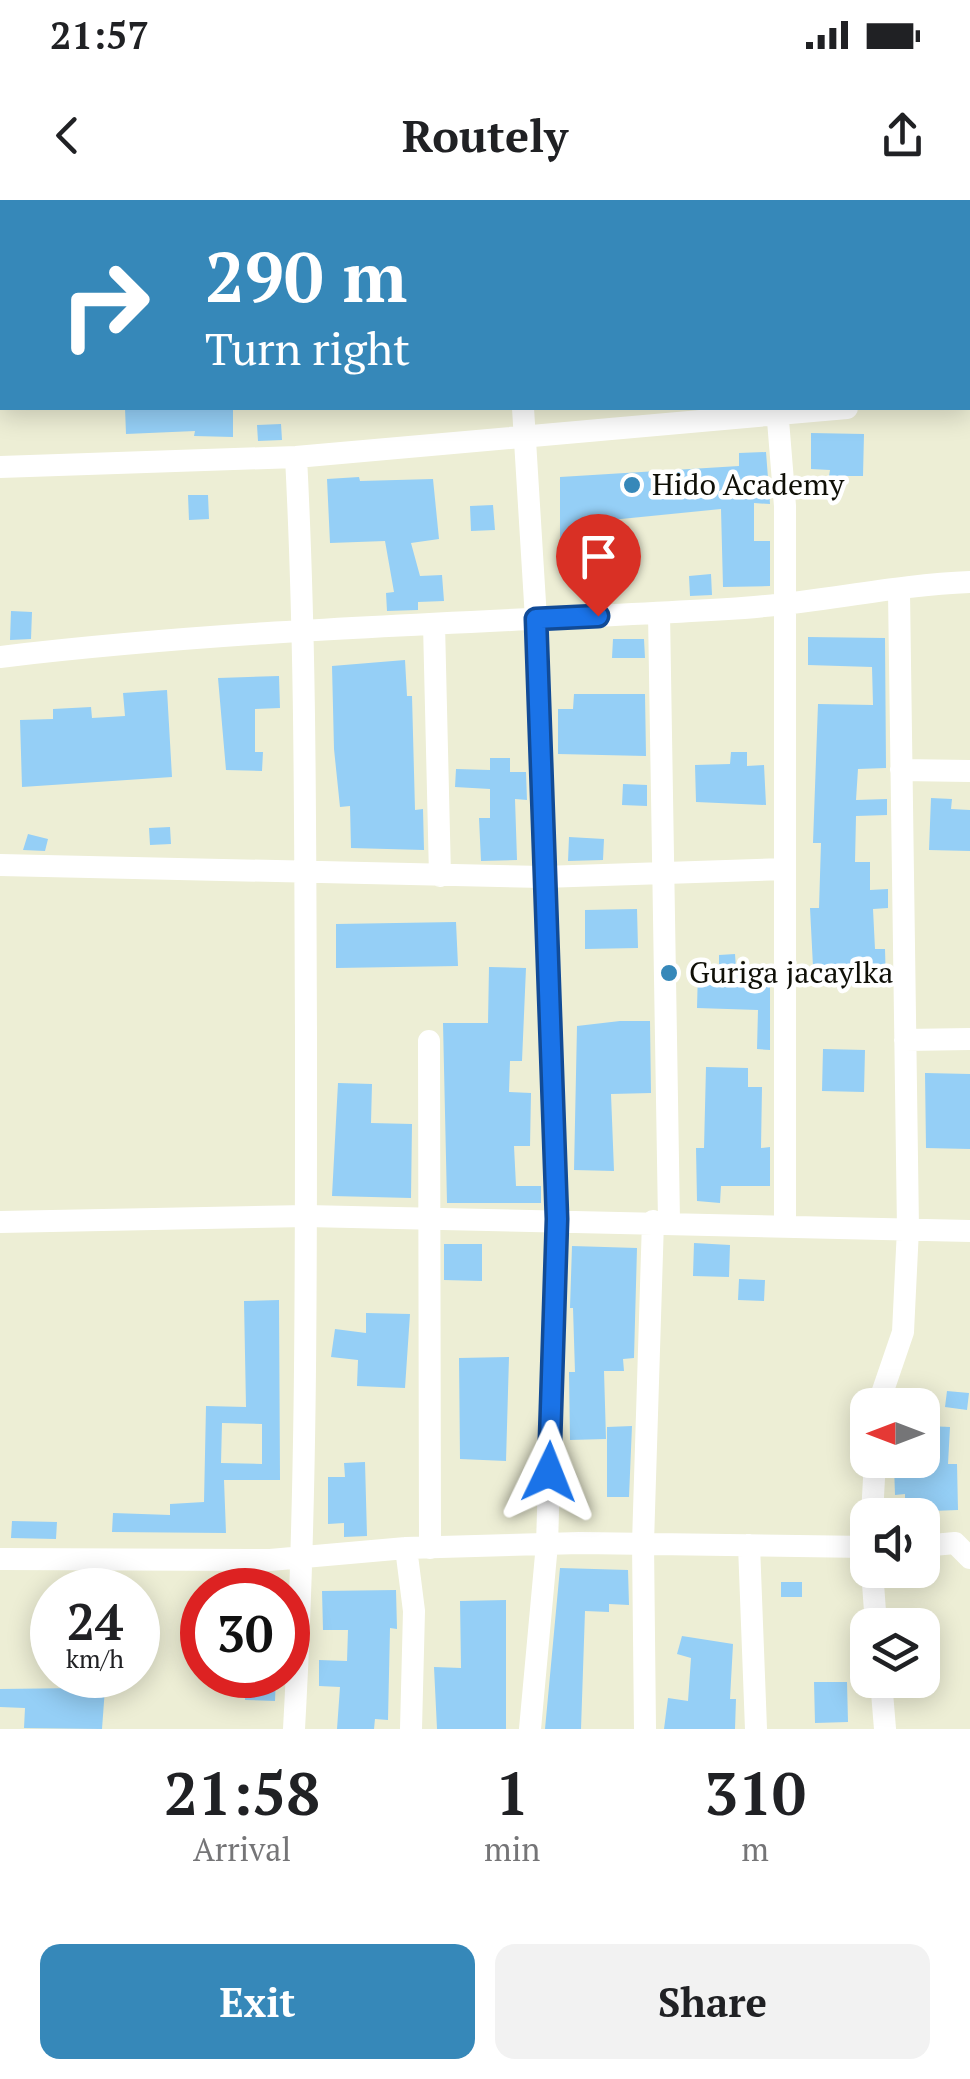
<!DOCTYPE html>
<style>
body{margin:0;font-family:"PT Serif",serif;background:#f2f2f2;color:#202124;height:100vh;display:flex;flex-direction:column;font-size:38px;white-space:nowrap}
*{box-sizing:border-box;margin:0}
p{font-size:32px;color:#757577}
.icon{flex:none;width:55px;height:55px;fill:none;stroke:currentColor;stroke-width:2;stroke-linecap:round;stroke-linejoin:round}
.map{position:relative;height:1529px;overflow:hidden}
.panel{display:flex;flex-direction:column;background:#fff;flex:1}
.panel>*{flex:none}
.banner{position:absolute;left:0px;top:0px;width:970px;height:210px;box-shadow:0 5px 25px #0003;background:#3688b9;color:#fff;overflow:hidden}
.needle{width:65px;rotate:270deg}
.buttons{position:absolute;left:850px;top:1188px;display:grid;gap:20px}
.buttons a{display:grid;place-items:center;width:90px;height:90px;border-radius:20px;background:#fff;box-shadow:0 5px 25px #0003;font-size:50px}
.speed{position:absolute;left:30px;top:1368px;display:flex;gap:20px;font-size:50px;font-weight:700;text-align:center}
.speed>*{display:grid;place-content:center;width:130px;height:130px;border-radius:50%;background:#fff;box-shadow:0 5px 25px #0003;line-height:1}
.speed small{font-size:25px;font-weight:400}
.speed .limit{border:15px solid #d22;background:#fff;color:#111}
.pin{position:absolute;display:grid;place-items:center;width:85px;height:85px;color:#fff;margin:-102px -42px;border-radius:50% 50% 50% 0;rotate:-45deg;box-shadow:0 0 10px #0007}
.pin .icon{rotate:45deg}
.me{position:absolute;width:110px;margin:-55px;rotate:2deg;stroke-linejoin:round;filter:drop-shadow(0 0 8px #0008)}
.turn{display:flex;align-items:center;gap:35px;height:210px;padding:0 40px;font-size:45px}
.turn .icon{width:130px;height:130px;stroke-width:2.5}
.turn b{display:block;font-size:70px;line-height:85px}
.eta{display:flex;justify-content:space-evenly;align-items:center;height:170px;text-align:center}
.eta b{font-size:60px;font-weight:800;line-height:70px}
.cta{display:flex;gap:20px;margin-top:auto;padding:20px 40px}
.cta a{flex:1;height:115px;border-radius:20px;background:#3688b9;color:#fff;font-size:40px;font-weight:800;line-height:115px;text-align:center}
.cta a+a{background:#f2f2f2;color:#202124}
.status{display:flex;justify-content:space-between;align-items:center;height:70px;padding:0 50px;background:#fff;direction:ltr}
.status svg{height:28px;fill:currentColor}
header{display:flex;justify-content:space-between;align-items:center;height:130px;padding:0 40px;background:#fff;font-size:45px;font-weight:800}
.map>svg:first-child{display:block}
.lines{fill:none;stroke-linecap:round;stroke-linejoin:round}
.stream{stroke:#bcbc6e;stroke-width:6}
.building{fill:#95cff6;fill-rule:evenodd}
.minor{stroke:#fff;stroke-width:22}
.route-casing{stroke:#114b97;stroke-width:25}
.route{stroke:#1a73e8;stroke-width:18}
.poi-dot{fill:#3688b9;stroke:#fff;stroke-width:4}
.labels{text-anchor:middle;stroke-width:9;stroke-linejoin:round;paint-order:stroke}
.poi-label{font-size:30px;fill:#0f0f07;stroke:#fff;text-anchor:start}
</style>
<div class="status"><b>21:57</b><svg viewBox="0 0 49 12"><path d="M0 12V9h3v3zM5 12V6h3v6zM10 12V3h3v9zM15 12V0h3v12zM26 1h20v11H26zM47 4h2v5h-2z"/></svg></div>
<header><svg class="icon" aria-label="back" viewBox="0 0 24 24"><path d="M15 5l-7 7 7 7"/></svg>Routely<svg class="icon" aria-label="share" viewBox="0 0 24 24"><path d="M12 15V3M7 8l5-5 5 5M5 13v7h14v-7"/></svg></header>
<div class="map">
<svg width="970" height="1529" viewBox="0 0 970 1529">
<rect width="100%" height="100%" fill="#edeed5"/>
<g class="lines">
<path class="stream" d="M319,2V0
M0,74L2,73"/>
</g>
<path class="building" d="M125,208H233V237L194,236L195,231L126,234Z
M281,224L282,240L258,241L257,225Z
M811,233L864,234L863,276H829L830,270L811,269Z
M766,252L770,304L754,303V341H770V386L723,387L721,309L591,322L592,358L560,359V277L739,266V253Z
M359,277L360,281L433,279L439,339L411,343L420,376L442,375L444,401L418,402V410L387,411L386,393L394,392L385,341L330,343L327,279Z
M188,295H208L209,319L189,320Z
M493,305L495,330L471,331L470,306Z
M711,374L712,395L690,396L689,376Z
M11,411L32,412L31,439L10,440Z
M808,437L885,438L886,568L858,569L856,600L887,599V615L856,616L855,662H870V690L888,689V708L873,709L875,749H885L886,785L814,786L810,708H819L821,643H813L818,504L873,505L872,467L808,465Z
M613,439H644L645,458H612Z
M405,460L407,496H412L415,610L423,609L424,650L351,648L350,606L340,607L334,549L332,466Z
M279,476L280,508L255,509V552H263L262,571L226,570L218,478Z
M167,490L172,577L22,587L20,520L53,519V509L91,507L92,518L125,516L123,493Z
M574,494H645L646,556L558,554V509H573Z
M731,552H747V566L764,565L766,605L696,602L695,565L730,564Z
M490,558H510V572H526L527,600L515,599L517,660L481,661L479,618H490V589L455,587L456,569L490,570Z
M623,584L647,585V606L622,605Z
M931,598L952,599L951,609L970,610V651L929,650Z
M170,627L171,644L150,645L149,628Z
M28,634L48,639L45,651L23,650Z
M569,637L604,639L603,660L568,661Z
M637,709L638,748L585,749V710Z
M456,722L458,766L336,768V724Z
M735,754L736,768L770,767V850L757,849L758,810L697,808L698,770H719V755Z
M489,767L526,768L522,861H510L509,892L531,893L530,946H514L516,986H541V1003H447L443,823H488Z
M620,821H650L651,893L611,894L614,971L574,970L577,826Z
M823,849L865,850L864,892L822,891Z
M706,867L748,868V887H762L761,948L770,947V986H721L720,1003L697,1001L696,948H704Z
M925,873L970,874V949L926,948Z
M338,883L372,884L371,923L412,924L411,998L332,996Z
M694,1043L730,1045L729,1077L693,1076Z
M444,1044H482V1081L444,1080Z
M572,1046L637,1048L634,1158L623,1159L624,1171H604L606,1239L570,1240L569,1172H575L573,1108H570Z
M739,1079L765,1080L764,1101L738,1100Z
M279,1100L280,1280H224L226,1333L112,1332L113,1313L170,1315V1304L204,1302L206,1206L246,1207L244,1101ZM222,1223L262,1224V1264L221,1263Z
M366,1113L410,1114L405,1188L357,1186L358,1160L331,1157L335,1129L366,1133Z
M509,1157L506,1261L460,1259L459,1158Z
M947,1191L969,1193L967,1210L945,1207Z
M632,1226L629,1297H607V1227Z
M928,1226L950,1227L948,1264H957L958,1310L905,1312V1294L895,1295L894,1265L926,1264Z
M365,1262L367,1336L344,1337V1323L328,1324V1277H345L344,1263Z
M12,1321L57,1322L56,1339L11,1338Z
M560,1368L628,1370L629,1405L609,1404V1412L585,1411L581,1529H545Z
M781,1382H802V1397H781Z
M396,1390L397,1429L390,1428L388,1520L375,1519L374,1529H337L340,1487L319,1486V1460L347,1461L348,1430H323L322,1391Z
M506,1400V1529H437L434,1467L461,1468L460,1401Z
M682,1436L733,1444L730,1499H736L735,1529H664L668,1498L688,1501L691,1458L677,1454Z
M246,1475H276L275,1501L245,1500Z
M814,1482H847L848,1522L815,1523Z
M80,1488H105L102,1529L24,1528L25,1508L0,1507V1489Z"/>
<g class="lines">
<path class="minor" d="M968,4H970
M523,208L536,419L557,1019L547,1344L530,1529
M777,208L785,306V1025
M0,267L296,257L847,208
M659,413L669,1021
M434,424L440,676
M0,457C242,428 485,423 728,409C809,405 890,385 970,382
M901,570L970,571
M0,665L543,677L784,669
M905,840L970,839
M429,841L430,1348
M0,1022L306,1016L970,1031
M878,1205L903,1132L908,1029L899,392
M872,1315L875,1260
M749,1345L756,1529
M922,1346L955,1343L970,1358
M406,1348L414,1411L411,1529
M0,1359L270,1360L406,1348L580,1343L868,1347
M872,1370L876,1425
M881,1480L885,1529
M294,1529C307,1297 306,1065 306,833C305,641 306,449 296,257
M645,1529L643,1343L653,1021"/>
</g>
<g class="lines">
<g class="route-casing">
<path id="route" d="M549,1272L557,1019L536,419L598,416"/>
</g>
<use href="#route" class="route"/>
</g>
<g class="poi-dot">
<circle cx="632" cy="285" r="10"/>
<circle cx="669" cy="773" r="10"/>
</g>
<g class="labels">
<g class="poi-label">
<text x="652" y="295">Hido Academy</text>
<text x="689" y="783">Guriga jacaylka</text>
</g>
</g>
</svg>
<div class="buttons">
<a><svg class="needle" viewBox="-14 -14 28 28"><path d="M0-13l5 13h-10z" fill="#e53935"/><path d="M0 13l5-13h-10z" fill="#757577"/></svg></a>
<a><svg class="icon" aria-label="sound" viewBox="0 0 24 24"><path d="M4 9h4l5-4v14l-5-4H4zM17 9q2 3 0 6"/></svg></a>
<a><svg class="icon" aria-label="layers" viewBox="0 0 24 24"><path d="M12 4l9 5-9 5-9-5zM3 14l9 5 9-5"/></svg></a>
</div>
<div class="speed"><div>24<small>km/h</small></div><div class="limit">30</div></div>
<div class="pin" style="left:598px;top:416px;background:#d93025"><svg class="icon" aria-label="arrive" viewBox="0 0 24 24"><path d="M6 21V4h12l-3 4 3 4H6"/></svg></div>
<svg class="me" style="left:549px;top:1272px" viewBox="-20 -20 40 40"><path d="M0-17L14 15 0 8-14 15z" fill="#1a73e8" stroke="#fff" stroke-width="4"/></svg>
<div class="banner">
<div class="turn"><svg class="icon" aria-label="right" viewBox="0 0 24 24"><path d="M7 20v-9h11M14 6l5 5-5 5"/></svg><div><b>290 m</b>Turn right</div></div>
</div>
</div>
<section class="panel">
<div class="eta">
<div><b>21:58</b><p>Arrival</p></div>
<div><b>1</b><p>min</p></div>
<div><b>310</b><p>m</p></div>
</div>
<div class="cta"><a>Exit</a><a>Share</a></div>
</section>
